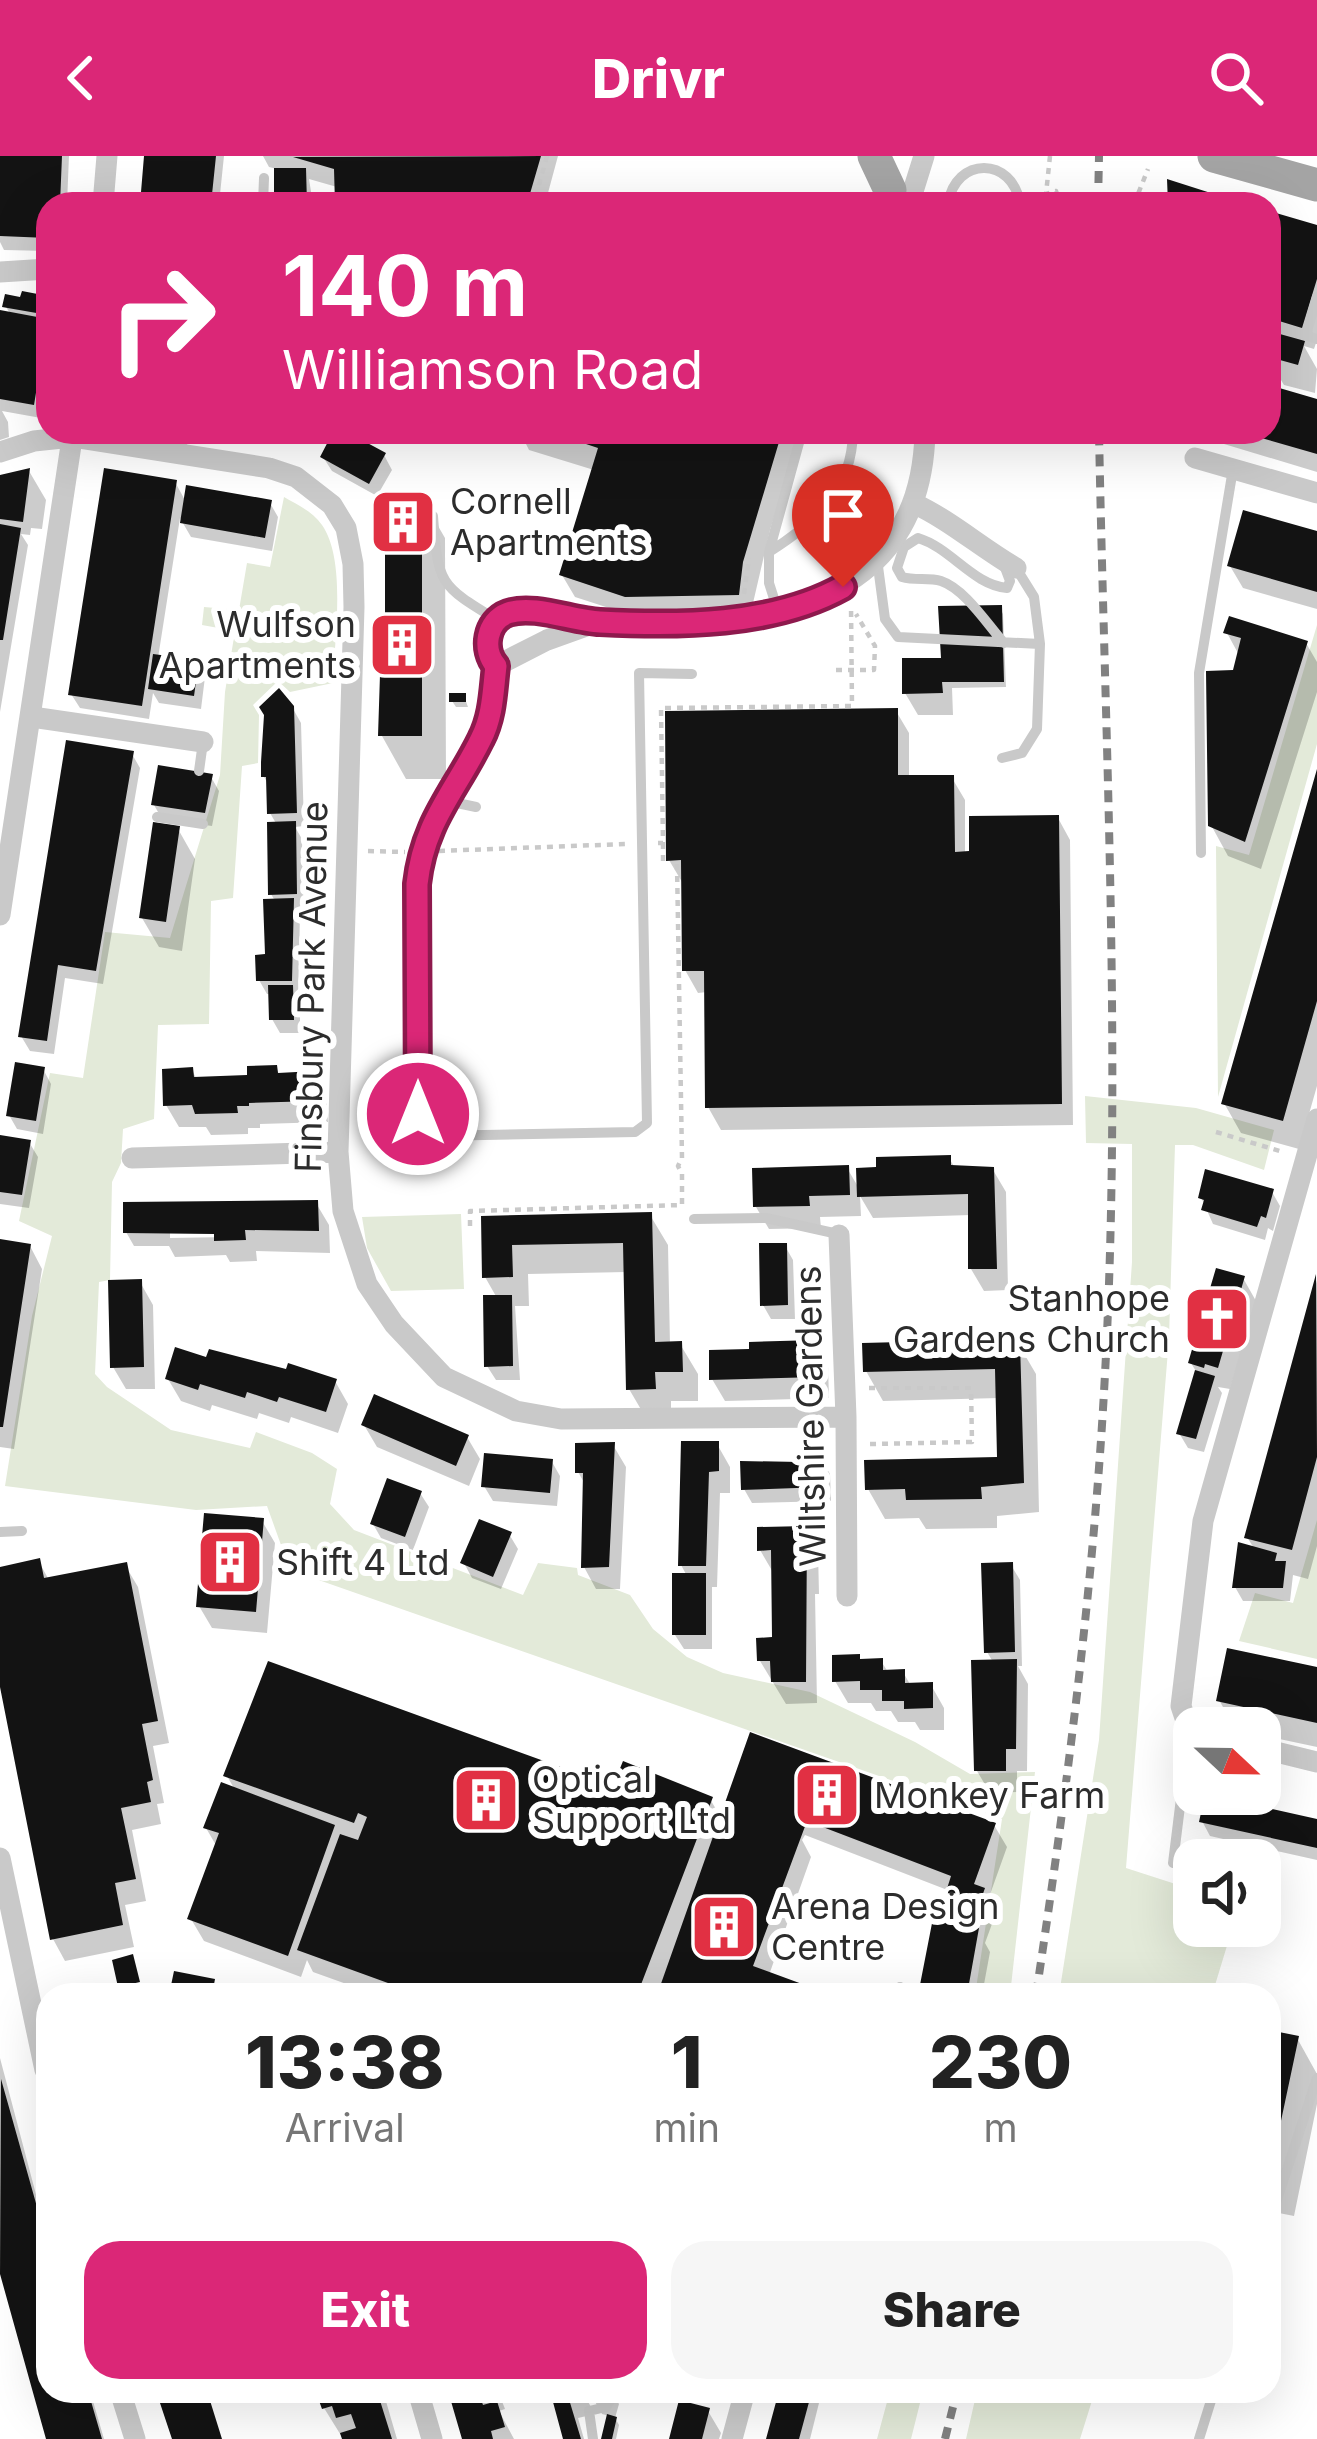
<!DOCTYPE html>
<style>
body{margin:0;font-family:Inter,sans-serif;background:#f6f6f6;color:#222;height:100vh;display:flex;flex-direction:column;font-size:45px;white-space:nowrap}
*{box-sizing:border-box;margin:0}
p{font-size:39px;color:#767676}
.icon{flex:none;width:66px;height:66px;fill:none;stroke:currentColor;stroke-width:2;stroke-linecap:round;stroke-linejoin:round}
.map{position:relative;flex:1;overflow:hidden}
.drawer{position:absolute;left:36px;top:1827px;width:1245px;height:420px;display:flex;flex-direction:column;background:#fff;border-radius:36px;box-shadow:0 12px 48px #0002}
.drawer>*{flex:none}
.top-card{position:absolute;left:36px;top:36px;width:1245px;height:252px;border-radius:36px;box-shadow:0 12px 48px #0002;background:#db2777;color:#fff;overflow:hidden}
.needle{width:78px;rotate:112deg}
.fabs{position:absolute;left:1173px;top:1551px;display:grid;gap:24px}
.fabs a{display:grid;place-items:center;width:108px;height:108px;border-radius:24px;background:#fff;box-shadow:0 12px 48px #0002;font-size:60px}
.pin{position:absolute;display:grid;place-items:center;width:102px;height:102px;color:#fff;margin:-123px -51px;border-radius:50% 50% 50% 0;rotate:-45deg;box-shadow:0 0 12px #0007}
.pin .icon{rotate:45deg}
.me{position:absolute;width:132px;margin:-66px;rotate:0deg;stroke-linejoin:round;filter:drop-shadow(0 0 9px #0008)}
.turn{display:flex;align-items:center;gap:42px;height:252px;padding:0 48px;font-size:54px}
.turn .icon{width:156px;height:156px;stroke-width:2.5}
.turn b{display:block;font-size:84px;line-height:102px}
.eta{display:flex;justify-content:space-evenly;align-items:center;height:204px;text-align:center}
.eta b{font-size:72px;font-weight:800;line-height:84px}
.button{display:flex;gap:24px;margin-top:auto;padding:24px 48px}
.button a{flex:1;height:138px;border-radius:36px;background:#db2777;color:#fff;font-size:48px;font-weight:800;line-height:138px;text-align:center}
.button a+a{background:#f6f6f6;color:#222}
header{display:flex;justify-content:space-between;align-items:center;height:156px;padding:0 48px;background:#db2777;color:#fff;font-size:54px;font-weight:800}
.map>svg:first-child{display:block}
.green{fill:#e3ead9}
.shadow{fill:#0003;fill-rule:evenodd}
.building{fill:#131313}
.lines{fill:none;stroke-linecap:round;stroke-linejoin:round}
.path{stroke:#c9c9c9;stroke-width:4.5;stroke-dasharray:6 6;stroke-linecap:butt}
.lane{stroke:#c9c9c9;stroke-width:10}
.street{stroke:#c9c9c9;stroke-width:21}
.primary{stroke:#a4a4a4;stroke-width:33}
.rail{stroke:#818181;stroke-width:8;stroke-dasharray:12 9;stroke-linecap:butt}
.route-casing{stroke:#8e194d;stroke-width:30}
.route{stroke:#db2777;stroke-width:21}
.labels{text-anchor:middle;stroke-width:12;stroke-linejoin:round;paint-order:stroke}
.poi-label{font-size:36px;fill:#2c2c2c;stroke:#fff;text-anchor:start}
.street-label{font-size:36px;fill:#2c2c2c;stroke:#fff}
</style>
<header><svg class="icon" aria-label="back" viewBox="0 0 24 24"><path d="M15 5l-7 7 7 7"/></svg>Drivr<svg class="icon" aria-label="search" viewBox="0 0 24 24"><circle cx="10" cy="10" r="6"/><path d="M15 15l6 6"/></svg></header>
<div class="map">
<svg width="1317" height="2283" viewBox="0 0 1317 2283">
<rect width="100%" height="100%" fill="#fff"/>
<path class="green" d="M284,341C298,349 313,356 322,369C347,405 334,485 333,527L290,536L278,525L253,549L259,559L258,607L242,610L233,742L211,745L209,868L158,869L154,963L123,973L121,1007L112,1026L110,1124L99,1126L95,1218L107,1231L171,1274L250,1292L256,1276L312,1297L337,1313L330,1348L354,1374L523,1439L538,1407L577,1412L578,1419L630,1439L653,1473L687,1501L723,1517L810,1536L915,1586L970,1618L1035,1616L1010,1839H975L1002,1663L290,1414L267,1350L196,1354L5,1330L32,1160L52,1080L19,1065L50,917L83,922L105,776L170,782L220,619L225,536L235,475L202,469L204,451L239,454L247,407L270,411Z
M1317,469V588L1218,941L1216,690L1249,699Z
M1085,940L1196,952L1274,974L1264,1014L1193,989H1175L1169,1182L1126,1712L1194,1734V1770H1233L1212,1839H1059L1099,1584L1132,1106V988L1086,987Z
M461,1058L464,1133L391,1135L367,1092L362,1061Z
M1317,1364V1503L1239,1485L1255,1437L1293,1447Z
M890,2235H923L911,2283H877Z
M977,2235H1095L1080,2283H966Z"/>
<path class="shadow" d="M0,0H69L67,48H48V95L4,94L0,86Z
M147,0H224L219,48H143Z
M263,0H558L545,48H338L337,31L309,23L313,48H277V13L269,11Z
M1269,56L1317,70V184L1314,193L1304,190L1317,213L1315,237L1284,229L1275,214L1269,211Z
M48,143V221L41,262L2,255L8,266L9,281L0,284V157L11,159L6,151Z
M1269,232L1317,246V316L1224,288L1217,276H1269Z
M122,276H186L188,280L187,290L124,280Z
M245,276H283L282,283Z
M337,276L384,299L392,314L377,340L332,315L323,301Z
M491,276H801L770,374L750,460L640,462L575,441L562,419L594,314L529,294L525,286Z
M29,315L46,344L42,373L31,372L30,379L21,378L28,389L0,556V322Z
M175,326L186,346L270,347L278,361L272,395L191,381L180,362L158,502L197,507L205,521L201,553L159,547L153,537L149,563L80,552L71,538Z
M420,339L445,382L446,623H406L382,580Z
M1317,378V453L1243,432L1230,410Z
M1000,452L1003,458L1006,531L952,532L953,559H918L905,537Z
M1227,477L1306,487L1317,506V536L1261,713L1228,700L1211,669L1239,499Z
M464,540L468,551H456L452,545Z
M292,551L301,567L304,670L295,671L302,683L304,752H296L300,759L298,839H295L300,846V877H280L272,863L271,838H267L259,824L268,801L275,745L271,738L277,669L270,657L269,629L264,621Z
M896,555L909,577V622H952L965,644V698L1058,662L1070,684L1073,969L721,974L708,951L707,836L698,837L685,814L682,726L669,704Z
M132,598L140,612L103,828L65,822L54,898L30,895L21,880Z
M1317,619V930L1299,993L1241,977L1224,947Z
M211,621L219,635L212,670L162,663L154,649Z
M178,673L195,703L182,795L159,791L142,762Z
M276,912L280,920L313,918L326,941L328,966L260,968V972H248V978L211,979L206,971H179L166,949L192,914L197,924L251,921Z
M43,913L51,928L43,978L17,973L9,959Z
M0,982L29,986L38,1001L29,1052L0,1048Z
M949,1002L955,1012L993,1014L1006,1036L1008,1134L984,1135L971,1113V1059L873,1062L860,1040L861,1060L820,1061L821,1072L769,1073L756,1051L847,1012L860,1034Z
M1272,1036L1280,1050L1273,1075L1268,1072L1265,1084L1213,1068L1201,1041Z
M316,1047L329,1069L330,1097L256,1095L257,1105L230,1106L226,1099L175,1101L169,1090H134L126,1076ZM229,1075V1081L170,1082V1076Z
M650,1059L668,1089L670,1188H680L698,1218V1245H671V1262H646L629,1233L627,1116L528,1118L529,1150H515L520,1224H496L487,1210L497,1142L485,1121L484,1063Z
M0,1086L30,1090L42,1113L14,1293L0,1291Z
M785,1090L793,1104L795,1163H771L763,1149Z
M1243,1122L1256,1145L1230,1233L1218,1231L1222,1237L1204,1296L1188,1292L1179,1277L1197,1217L1191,1207Z
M1317,1124V1390L1308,1423L1293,1419L1290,1445H1243L1235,1431L1255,1394L1247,1381Z
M140,1126L153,1149L155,1233H126L113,1211Z
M976,1177L982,1187L1019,1189L1036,1218L1039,1356L997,1360V1372L926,1373L919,1362L885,1363L868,1333L1000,1304L999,1242L883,1245L866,1215L905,1189Z
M815,1187L828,1210L829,1242L725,1245L712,1223Z
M208,1205L335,1225L348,1248L338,1277L291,1261L289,1267L259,1257L257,1263L212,1249L210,1255L181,1245L168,1223Z
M364,1269L467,1281L480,1303L469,1330L377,1291Z
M717,1288L730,1311V1337H720L717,1431H712V1493H684L675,1479L687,1420L681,1409Z
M613,1289L626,1311L620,1433H596L584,1411L585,1328L578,1316Z
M822,1304L830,1318L831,1345L752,1347L744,1333Z
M552,1306L560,1320L557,1350L493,1345L484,1330Z
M420,1337L429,1351L413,1394L381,1382L373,1368Z
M262,1365L275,1387L267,1477L212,1472L199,1450Z
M805,1373L818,1395L819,1438H815L817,1547L786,1548L760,1505L776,1484L774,1418L760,1394Z
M509,1378L518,1393L501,1433L472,1422L464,1407Z
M39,1406L49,1424L125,1409L138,1431L169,1587L153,1590L164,1647L157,1648L161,1668L132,1674L146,1745L125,1749L134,1791L65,1805L53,1783L0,1516V1414Z
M1011,1409L1020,1424L1022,1510H1018L1028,1528L1027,1615H1017V1636L990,1637L977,1615L993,1506L987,1496Z
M881,1505L888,1516H903L911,1530L931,1529L944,1552V1574H920L915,1566H898L891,1555H876L871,1547H848L835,1525Z
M1317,1514V1591L1260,1579V1572H1235L1219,1544Z
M752,1580L994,1669L1007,1691L988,1744L996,1757L985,1787L990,1796L982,1839H921L950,1735L805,1679L802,1684L811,1701L769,1819L824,1839H377L313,1816L307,1804L301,1821L204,1785L191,1763L217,1691L206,1672L235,1634L227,1620L615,1634L710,1643L723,1665Z
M1202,1665L1317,1666V1704L1210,1680Z
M1269,1877L1297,1882L1317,1918V1948L1294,2060L1269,2055Z
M0,1902L48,2084V2235H90L104,2283H50L0,2104Z
M332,2235H383L397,2283L342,2281L324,2252L335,2240Z
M451,2235H498L505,2253L499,2255L514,2283H465Z
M553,2235H582L595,2258L578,2262L584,2283H566Z
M589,2235H611L619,2248L615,2262L619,2269L616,2283H604L610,2260L602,2258Z
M782,2235H822L810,2283H770Z
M708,2255L721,2277L719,2283H672Z"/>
<path class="building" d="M0,0H62L60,48H48V82L0,80Z
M144,0H216L211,48H140Z
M541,0L527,48H335L334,13L293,1Z
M274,12H306L307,48H274Z
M1167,23L1242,47V48H1168Z
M1269,55L1317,69V123L1302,172L1269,162Z
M22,135L48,140V159L2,151L5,138L20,141Z
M0,154L48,163L34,249L0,243Z
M1269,175L1305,185L1298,209L1269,201Z
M1269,229L1317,243V298L1244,277L1269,276Z
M333,276H347L386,297L369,328L320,301Z
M550,276H782L743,406L739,439L625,441L559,419L598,292Z
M30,312L23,366L0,363V319Z
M104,312L177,324L142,550L68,539Z
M186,329L272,344L265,382L180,367Z
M385,336H422V580H378L382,457H385Z
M1243,354L1317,375V436L1227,410Z
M0,368L21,372L3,484H0Z
M1002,449L1004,526H942L943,537L902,538V502H941L938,450Z
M1229,460L1308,485L1245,686L1208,670L1206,515L1233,514L1241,482L1223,477Z
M153,498L199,504L194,540L148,533Z
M279,532L294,550L297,657L267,658L266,621H261V606L264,559L259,551Z
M449,537H466V546H449Z
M898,552V619H954L955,696L969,695V660L1059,659L1062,948L705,952L704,815H682L681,704L666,705L665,555Z
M66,584L134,595L96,815L58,809L47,885L18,881Z
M158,609L213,618L205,657L151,649Z
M1317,613V845L1283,965L1221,948Z
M296,665L297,738L268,739L267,666Z
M153,666L180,670L166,766L139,762Z
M294,742L292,825H256L255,799L265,798L263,743Z
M268,829H293L294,864H269Z
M15,906L45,911L36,965L6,960Z
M277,909L278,917L315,915L317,945L249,947V950H237L238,957L195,958L192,949L163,950L162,913L193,911L194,921L247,919V910Z
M0,979L31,984L22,1039L0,1036Z
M951,999V1009L994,1011L997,1113H968V1038L857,1041L856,1012L876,1011V1001Z
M849,1009L850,1039L809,1040L810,1050L753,1051L752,1012Z
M1205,1013L1274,1033L1266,1062L1261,1060L1257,1071L1201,1054L1204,1044L1198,1042Z
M318,1044L319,1075L245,1074L246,1084L214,1085V1078L123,1077V1046Z
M652,1056L655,1186L682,1185L683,1216H655L656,1233L626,1234L623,1087L512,1089L513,1121L482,1122L481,1060Z
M0,1083L31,1088L3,1271H0Z
M759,1087H787L788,1149L760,1150Z
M1216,1112L1245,1120L1218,1212L1205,1208L1204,1212L1188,1207Z
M1316,1118L1317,1301L1292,1394L1244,1382Z
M142,1123L144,1211L110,1212L108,1124Z
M483,1139H512L513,1210L484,1211Z
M978,1174V1184L1020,1186L1024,1327L981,1331L982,1343L906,1344L905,1333L865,1334L864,1304L997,1301L995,1213L863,1216L862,1187L902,1186L901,1176Z
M817,1184L818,1221L709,1224V1194L749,1193V1186Z
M175,1191L206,1201L209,1193L286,1213L288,1207L337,1223L326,1256L279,1241L277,1246L247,1236L245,1242L200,1228L198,1234L165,1223Z
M1195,1214L1215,1220L1196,1283L1176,1278Z
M374,1238L469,1279L456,1310L361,1269Z
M681,1285H719V1315L709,1316L706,1410H678Z
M615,1286L609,1411L581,1412L583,1317H575V1287Z
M484,1297L553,1303L550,1337L481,1331Z
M800,1301H823L824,1331L741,1334L740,1305L800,1306Z
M387,1322L422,1335L405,1381L370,1368Z
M204,1357L264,1362L256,1456L196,1451Z
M479,1363L512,1376L493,1421L460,1407Z
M807,1370L806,1526H771L770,1505H757L756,1482L772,1481L771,1394L757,1395V1371Z
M1238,1386L1277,1397L1275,1405H1286L1283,1432H1232Z
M40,1402L44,1422L127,1406L158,1565L142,1568L153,1624L147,1626L151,1646L121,1652L136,1723L115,1727L123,1769L50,1784L0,1531V1411Z
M1013,1406L1015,1496L984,1497L981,1407Z
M672,1417H706V1479H672Z
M1227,1492L1317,1511V1567L1216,1545Z
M860,1498V1503L883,1502V1514L905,1513V1527L933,1526V1552L904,1553V1545H882V1534H860V1525L832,1526V1499Z
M1017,1503L1016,1593H1006V1615H974L971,1504Z
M268,1505L613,1630L623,1605L713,1641L637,1839H421L297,1794L340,1678L358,1684L367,1661L358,1657L354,1667L223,1620Z
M750,1576L996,1667L974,1728L985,1732L972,1769L979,1772L967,1839H918L934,1757L939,1758L951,1720L807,1665L753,1810L832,1839H657Z
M221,1626L335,1669L288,1800L187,1763L219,1677L203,1672Z
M1205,1638L1317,1663V1692L1199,1666Z
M133,1798L140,1826L118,1831L112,1804Z
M174,1815L215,1823L212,1839H169Z
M1269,1874L1299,1880L1271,2012H1269Z
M1,1923L48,2090V2235H88L102,2283H46L32,2233L0,2118Z
M156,2235H207L222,2283H172Z
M340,2235H377L392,2283H342L340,2277L356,2272L351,2258L336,2262L332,2250L322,2253L318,2242Z
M448,2235H478L483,2249L497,2245L505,2271L491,2275L493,2283H462Z
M550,2235H583L568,2240L581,2283H563Z
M779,2235H812L799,2283H766Z
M679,2244L710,2252L702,2283H669Z
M607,2258L617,2261L612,2283H601Z"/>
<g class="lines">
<path class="path" d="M547,0L535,43L552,48
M1050,0L1046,38L1056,35L1061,48
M1134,48L1148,13
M744,438L749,402
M836,514H874L875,490L856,458
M658,687H663L661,552L852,550L851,449
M663,687V708
M368,695L405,696
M439,695L625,688
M677,708L682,1002L678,1010L682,1018V1050
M1216,976L1283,996
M470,1070V1055L682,1049
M869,1232H971L972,1286L870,1288"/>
<path class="lane" d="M263,48L264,22
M948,48C955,0 1013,0 1020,48
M1269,168L1317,183
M1306,179L1317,141
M802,276L769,396C815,367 852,335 853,276
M433,360C438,428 439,429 497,464
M769,396V427L778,455
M877,403L885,463L898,481L1040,488
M1004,409L1010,425L1007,432C973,429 951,392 918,382L904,391L897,412L902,421C915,425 929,421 941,425C965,433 987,468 1004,487
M496,510C494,535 493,560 481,583C455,637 423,664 417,728L419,957L432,980L635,976L647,967L639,517L692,518
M1002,602L1022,597L1037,573L1040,488L1034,441L1016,412
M199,615L203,586
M443,644L476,651
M157,661L203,668
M1201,697L1199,517L1233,313
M694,1063L766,1062L838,1078
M0,1376L22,1375
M1173,1707L1186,1602L1183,1566
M900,1839V1831
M1269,2068L1317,1922
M593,2283L589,2255L606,2251L616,2235
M1199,2283L1214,2235"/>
<path class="street" d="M103,48L107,0
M909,48L924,0
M0,116L48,113
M0,296L34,285L72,281L269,312L296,321L332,349L346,372L353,408L354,451L338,996L343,1055L367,1128L394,1168L444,1221L516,1255L561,1263L846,1261
M1195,302L1317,337
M913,347C950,364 980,391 1016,412
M597,466L547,484L496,510C479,491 491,457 517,456C544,455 572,465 599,466C742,473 921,461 925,276
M32,561L203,586
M0,759L73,276
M132,1002L338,996
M839,1079L846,1261L847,1440
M1194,1573L1186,1565L1181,1550L1203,1365L1317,963
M1260,1592L1317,1606
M0,1702L45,1914
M120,2235L135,2283
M418,2235L432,2283
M732,2283L745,2235"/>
<path class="primary" d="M874,0L890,34
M1214,0L1317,29"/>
<path class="rail" d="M1098,48L1099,0
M1036,1839C1067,1633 1094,1426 1105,1218C1122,904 1105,590 1099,276
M945,2283L957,2235"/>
</g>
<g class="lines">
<g class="route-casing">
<path id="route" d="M418,958L417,728C424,665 455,636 481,583C493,560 493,535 496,510C482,494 486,465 508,457C534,448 573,465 600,466C678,470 773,470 843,431"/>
</g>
<use href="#route" class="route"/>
</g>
<defs>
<g id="building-square" transform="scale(3.45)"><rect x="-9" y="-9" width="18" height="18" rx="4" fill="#e13043" stroke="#fff"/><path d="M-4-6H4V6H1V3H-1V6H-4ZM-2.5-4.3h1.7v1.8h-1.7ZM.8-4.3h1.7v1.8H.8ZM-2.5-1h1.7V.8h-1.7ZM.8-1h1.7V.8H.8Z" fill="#fff"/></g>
<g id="church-square" transform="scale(3.45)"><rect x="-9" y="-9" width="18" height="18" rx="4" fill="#e13043" stroke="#fff"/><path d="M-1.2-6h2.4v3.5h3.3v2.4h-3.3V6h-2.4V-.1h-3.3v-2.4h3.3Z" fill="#fff"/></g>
</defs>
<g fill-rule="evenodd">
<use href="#building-square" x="403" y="366"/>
<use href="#building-square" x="402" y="489"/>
<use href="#church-square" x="1217" y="1163"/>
<use href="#building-square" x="230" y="1406"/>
<use href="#building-square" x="827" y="1639"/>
<use href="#building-square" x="486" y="1644"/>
<use href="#building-square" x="724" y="1771"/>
</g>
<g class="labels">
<g class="poi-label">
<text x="450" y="358">Cornell<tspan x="450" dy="41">Apartments</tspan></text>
<text x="356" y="481" text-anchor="end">Wulfson<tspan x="356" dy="41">Apartments</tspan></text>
<text x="1170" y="1155" text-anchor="end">Stanhope<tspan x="1170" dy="41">Gardens Church</tspan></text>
<text x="276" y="1419">Shift 4 Ltd</text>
<text x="532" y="1636">Optical<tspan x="532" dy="41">Support Ltd</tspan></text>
<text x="874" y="1652">Monkey Farm</text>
<text x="771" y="1763">Arena Design<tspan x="771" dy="41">Centre</tspan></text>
</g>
<g class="street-label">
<text transform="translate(311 831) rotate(-89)" y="13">Finsbury Park Avenue</text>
<text transform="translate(810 1260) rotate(-91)" y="13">Wiltshire Gardens</text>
</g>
</g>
</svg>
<div class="fabs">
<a><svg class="needle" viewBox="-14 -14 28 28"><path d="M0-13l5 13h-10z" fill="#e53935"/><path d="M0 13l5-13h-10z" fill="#767676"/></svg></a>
<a><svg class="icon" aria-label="sound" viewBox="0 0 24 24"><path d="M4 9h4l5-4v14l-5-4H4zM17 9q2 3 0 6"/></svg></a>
</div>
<div class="pin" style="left:843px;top:431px;background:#d93025"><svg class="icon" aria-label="arrive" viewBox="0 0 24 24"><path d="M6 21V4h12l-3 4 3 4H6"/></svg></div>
<svg class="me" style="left:418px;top:958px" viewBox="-20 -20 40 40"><circle r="17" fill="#db2777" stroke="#fff" stroke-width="3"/><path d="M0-11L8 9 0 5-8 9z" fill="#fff"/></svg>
<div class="top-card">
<div class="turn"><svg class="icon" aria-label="right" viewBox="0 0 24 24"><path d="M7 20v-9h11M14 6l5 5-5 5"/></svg><div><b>140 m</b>Williamson Road</div></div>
</div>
<section class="drawer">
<div class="eta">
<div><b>13:38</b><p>Arrival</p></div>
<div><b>1</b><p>min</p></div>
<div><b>230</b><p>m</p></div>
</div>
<div class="button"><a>Exit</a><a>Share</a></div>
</section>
</div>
